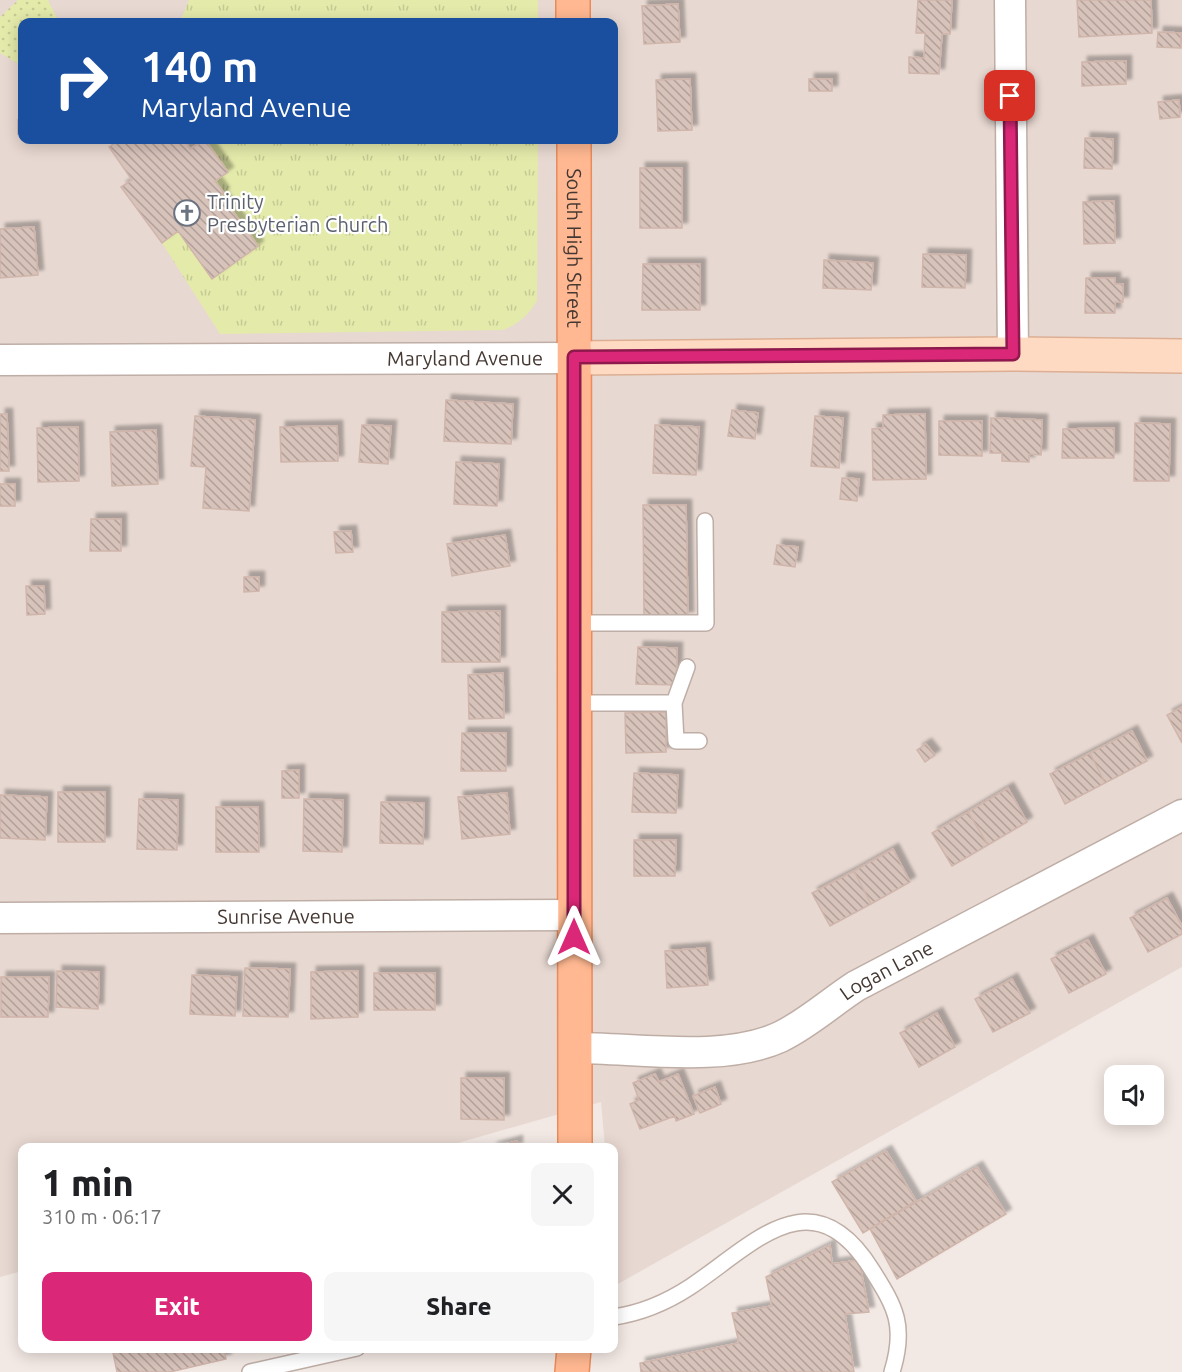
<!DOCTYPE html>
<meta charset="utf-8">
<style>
body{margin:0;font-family:Ubuntu,sans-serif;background:#f6f6f6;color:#202124;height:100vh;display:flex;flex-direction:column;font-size:22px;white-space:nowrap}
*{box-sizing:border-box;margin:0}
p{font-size:20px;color:#757577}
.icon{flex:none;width:33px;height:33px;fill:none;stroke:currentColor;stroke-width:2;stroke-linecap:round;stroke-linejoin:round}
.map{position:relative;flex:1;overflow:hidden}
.sheet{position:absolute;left:18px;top:1143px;width:600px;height:210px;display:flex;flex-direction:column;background:#fff;border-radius:12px;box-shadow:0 3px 15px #0003}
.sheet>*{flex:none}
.hud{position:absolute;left:18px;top:18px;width:600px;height:126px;border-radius:12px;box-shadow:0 3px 15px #0003;background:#1a4fa0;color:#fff;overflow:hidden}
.buttons{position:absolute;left:1104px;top:1065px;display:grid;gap:12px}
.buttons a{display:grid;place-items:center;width:60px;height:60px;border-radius:12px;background:#fff;box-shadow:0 3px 15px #0003;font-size:30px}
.pin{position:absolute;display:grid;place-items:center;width:51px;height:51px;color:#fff;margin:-26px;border-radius:12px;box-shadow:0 3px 9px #0006}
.me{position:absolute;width:66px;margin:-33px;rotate:0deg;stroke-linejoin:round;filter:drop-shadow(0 0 4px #0008)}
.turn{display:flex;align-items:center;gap:21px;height:126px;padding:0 24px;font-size:27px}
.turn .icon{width:78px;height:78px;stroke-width:2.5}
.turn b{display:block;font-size:42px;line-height:51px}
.round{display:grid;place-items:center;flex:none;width:63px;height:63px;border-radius:12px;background:#f6f6f6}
.head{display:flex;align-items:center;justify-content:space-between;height:102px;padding:0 24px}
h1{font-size:36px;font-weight:800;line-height:45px}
.action{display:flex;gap:12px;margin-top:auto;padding:12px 24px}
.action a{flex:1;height:69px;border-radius:12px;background:#db2777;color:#fff;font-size:24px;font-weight:800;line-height:69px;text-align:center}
.action a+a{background:#f6f6f6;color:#202124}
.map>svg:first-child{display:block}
.residential{fill:#e7d8d1;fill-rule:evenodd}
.grass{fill:url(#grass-tufts)}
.park{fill:url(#park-dots)}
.building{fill:url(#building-back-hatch);stroke:#d0b5ab;stroke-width:1.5;filter:url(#shadow)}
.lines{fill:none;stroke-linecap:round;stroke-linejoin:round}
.lane-casing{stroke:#bfaea6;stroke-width:18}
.street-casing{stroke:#bfaea6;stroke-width:33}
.secondary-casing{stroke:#dcaf94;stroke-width:36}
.primary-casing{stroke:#ea8b5b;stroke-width:36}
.lane{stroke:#fff;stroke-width:15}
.street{stroke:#fff;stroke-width:30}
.secondary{stroke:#ffdac2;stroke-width:33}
.primary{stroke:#ffb891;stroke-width:33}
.route-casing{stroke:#8e194d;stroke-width:15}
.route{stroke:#db2777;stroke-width:10}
.labels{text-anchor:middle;stroke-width:4.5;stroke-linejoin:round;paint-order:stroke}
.worship-label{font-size:20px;fill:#5b616d;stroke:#fff;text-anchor:start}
.street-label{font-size:20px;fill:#453833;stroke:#fff}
</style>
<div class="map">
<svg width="1182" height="1372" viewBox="0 0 1182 1372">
<defs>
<pattern id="grass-tufts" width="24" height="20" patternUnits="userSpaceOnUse" patternTransform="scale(1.5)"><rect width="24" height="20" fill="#e4eaaa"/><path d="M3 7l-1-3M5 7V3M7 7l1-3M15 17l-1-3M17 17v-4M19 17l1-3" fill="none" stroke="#c5c993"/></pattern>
<pattern id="park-dots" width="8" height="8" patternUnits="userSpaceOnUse" patternTransform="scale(1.5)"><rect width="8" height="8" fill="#e4eaaa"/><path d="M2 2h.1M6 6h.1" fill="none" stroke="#c5c993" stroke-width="1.8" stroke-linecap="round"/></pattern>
<pattern id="building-back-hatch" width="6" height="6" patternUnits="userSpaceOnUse" patternTransform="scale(1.5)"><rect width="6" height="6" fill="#d8c3bb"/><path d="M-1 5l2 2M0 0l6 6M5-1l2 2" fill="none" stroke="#b19f99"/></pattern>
<filter id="shadow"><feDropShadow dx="5.5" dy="-5.5" stdDeviation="1.5" flood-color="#0004"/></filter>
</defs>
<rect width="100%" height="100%" fill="#f3e9e4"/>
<path class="residential" d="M0,0H1182V967L616,1285L614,1249V1148L605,1147L601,1102L444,1147L22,1148V1271L0,1277ZM22,22H614V140H22Z"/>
<path class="grass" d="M189,0H538V22H180Z
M205,140H538L537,301C528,315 519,324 503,330L220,334L162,243L178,231L212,278L221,195L224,193L215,181L228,172Z"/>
<path class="park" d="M18,0H48L59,22H22V66L0,53V17Z"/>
<path class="building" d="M918,0H952L950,34H942L939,74L909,73V57L924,58L925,33H916Z
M1077,0H1151L1152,33L1079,37Z
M678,4L680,42L644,44L642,6Z
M1158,32L1181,33V48L1157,47Z
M1126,61V84L1082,86V62Z
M690,79L692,130L658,131L656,80Z
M809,79H832V91H809Z
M1179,100L1180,117L1160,119L1158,102Z
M18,120H22V134H18Z
M1085,138L1113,139L1112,169L1084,168Z
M119,140H187L185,141L190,149L205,140L228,172L215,181L224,193L221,195L258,246L212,279L178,231L162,243L121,187L132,180L109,147Z
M640,168H682V228H640Z
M1114,201L1115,243L1084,244L1083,202Z
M34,227L38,275L0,278V229Z
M923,254L966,255L965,288L922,287Z
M824,260L873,263L871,290L823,288Z
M643,264H700V310H642Z
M1086,278H1115V284H1123V302H1115V313H1085Z
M446,400L513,404L511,444L444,441Z
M732,410L758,413L755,439L728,436Z
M0,414H7L9,471H0Z
M925,414L926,479L873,480L872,429L883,428V415Z
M195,416L255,420L249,511L203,508L206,467L191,466Z
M815,416L843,418L839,468L811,466Z
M991,418L1042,420L1041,455L1029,454V462L1002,461V453H990Z
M939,421H982V456L939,455Z
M1135,423L1170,424L1169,481H1134Z
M362,425L391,426L388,464L359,462Z
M655,425L699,427L696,475L653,473Z
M337,426L338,461L281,462L280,427Z
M78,427L79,481L38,482L37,428Z
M1114,428V458H1062L1063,429Z
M156,430L158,484L112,486L110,432Z
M456,462L499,464L497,506L454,504Z
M842,478L859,479L857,501L840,499Z
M0,484H15V506H0Z
M643,505H686L688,617L644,618Z
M91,519H121V551H90Z
M351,531L353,552L336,553L334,532Z
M505,535L510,566L452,576L447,544Z
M777,545L798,547L795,567L774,564Z
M244,577H259V591L244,592Z
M26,586H44L45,614L27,615Z
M500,611V662H442V612Z
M638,647L677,648L676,685L636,684Z
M503,673L504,718L469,719L468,675Z
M1182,707V743L1167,715Z
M666,712V752L626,753L625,713Z
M1132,731L1147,761L1105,783L1090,753Z
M462,733H506V771H461Z
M926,744L935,755L925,762L917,750Z
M1090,753L1105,783L1065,804L1050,774Z
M299,770V798H282V771Z
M634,773L678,775L676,813L632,812Z
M1008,788L1027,822L988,845L968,812Z
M58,792H105V842H58Z
M507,793L510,834L462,839L458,797Z
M0,795L47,797L45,840L0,838Z
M139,799L178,800L177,850L137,849Z
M304,799L343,800L342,852L303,851Z
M381,802L424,803L423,844L380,843Z
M216,807H258L259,852H216Z
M968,812L988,845L952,866L932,833Z
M634,840H676L675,876H634Z
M893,849L910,882L871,904L854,871Z
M854,871L871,904L830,926L812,893Z
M1167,898L1182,926V934L1148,952L1130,918Z
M1088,940L1106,974L1069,993L1051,959Z
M705,948L708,985L667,988L665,951Z
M245,968L290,969L288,1017L243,1016Z
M57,971L99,972L98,1009L56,1007Z
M358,971V1017L311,1019V972Z
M374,973H435V1010H374Z
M192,975L237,977L235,1016L190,1014Z
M1,977H49L48,1017H1Z
M1012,979L1030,1013L993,1032L975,999Z
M937,1013L955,1047L919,1067L900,1033Z
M655,1074L659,1082L678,1074L694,1114L676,1121L675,1116L640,1129L630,1104L639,1100L633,1083Z
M461,1078H504V1120L461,1119Z
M715,1087L721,1104L700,1113L693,1096Z
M517,1141V1148H491Z
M886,1151L916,1201L863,1233L832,1182Z
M977,1167L1006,1214L897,1279L870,1229Z
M830,1245L832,1264L859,1260L869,1312L845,1314L854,1372H641L640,1363L739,1343L732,1313L772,1306L766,1277Z
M112,1348H224L226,1359L170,1372H117Z"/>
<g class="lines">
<g class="lane-casing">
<path id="lane" d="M574,623H706L705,521
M574,703H674L687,667
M674,703L676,741H699
M614,1317C641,1313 667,1302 690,1287C753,1245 812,1174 872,1270C896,1308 906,1326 892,1372
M250,1372L357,1348"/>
</g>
<g class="street-casing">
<g id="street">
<path d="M1010,0L1013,354"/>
<path id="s1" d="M0,360L575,358"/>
<path id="s2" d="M0,918L573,915"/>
<path id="s3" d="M575,1048C638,1048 723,1063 780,1037C807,1024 830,1003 856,986L1182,815"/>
</g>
</g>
<g class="secondary-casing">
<path id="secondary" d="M575,358L1013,354L1182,356"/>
</g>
<g class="primary-casing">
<g id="primary">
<path d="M573,0V22"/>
<path id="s4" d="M574,140L575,1148"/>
<path d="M572,1372L574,1348"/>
</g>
</g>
<use href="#lane" class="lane"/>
<use href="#street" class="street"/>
<use href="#secondary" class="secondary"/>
<use href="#primary" class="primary"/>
</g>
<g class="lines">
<g class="route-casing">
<path id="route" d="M574,937V357L1013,354L1010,96"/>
</g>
<use href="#route" class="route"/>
</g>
<defs>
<g id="church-ring" transform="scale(1.35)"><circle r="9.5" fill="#fff" stroke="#6b7280" stroke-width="1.5"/><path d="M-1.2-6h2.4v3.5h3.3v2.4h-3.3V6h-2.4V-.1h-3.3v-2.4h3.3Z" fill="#6b7280"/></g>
</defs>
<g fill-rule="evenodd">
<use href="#church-ring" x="187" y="213"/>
</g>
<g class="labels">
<g class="worship-label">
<text x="207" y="209">Trinity<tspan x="207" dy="23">Presbyterian Church</tspan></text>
</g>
<g class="street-label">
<text dy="7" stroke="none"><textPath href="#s4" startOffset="108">South High Street</textPath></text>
<text dy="7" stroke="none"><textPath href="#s1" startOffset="465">Maryland Avenue</textPath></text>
<text dy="7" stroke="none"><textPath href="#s2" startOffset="286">Sunrise Avenue</textPath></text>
<text dy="7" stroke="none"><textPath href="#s3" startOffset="333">Logan Lane</textPath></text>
</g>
</g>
</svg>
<div class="buttons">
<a><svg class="icon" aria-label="sound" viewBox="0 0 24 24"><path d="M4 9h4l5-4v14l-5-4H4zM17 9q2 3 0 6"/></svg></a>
</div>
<div class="pin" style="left:1010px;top:96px;background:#d93025"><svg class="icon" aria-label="arrive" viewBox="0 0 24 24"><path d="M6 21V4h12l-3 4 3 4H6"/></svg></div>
<svg class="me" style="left:574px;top:937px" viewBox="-20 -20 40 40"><path d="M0-17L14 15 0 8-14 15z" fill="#db2777" stroke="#fff" stroke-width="4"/></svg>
<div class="hud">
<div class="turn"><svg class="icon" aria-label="right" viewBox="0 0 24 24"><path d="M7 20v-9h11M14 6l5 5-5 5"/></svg><div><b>140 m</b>Maryland Avenue</div></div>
</div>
<section class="sheet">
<div class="head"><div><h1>1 min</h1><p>310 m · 06:17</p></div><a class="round"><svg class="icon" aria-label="close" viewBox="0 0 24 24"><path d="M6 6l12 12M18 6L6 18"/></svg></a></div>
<div class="action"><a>Exit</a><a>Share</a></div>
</section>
</div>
